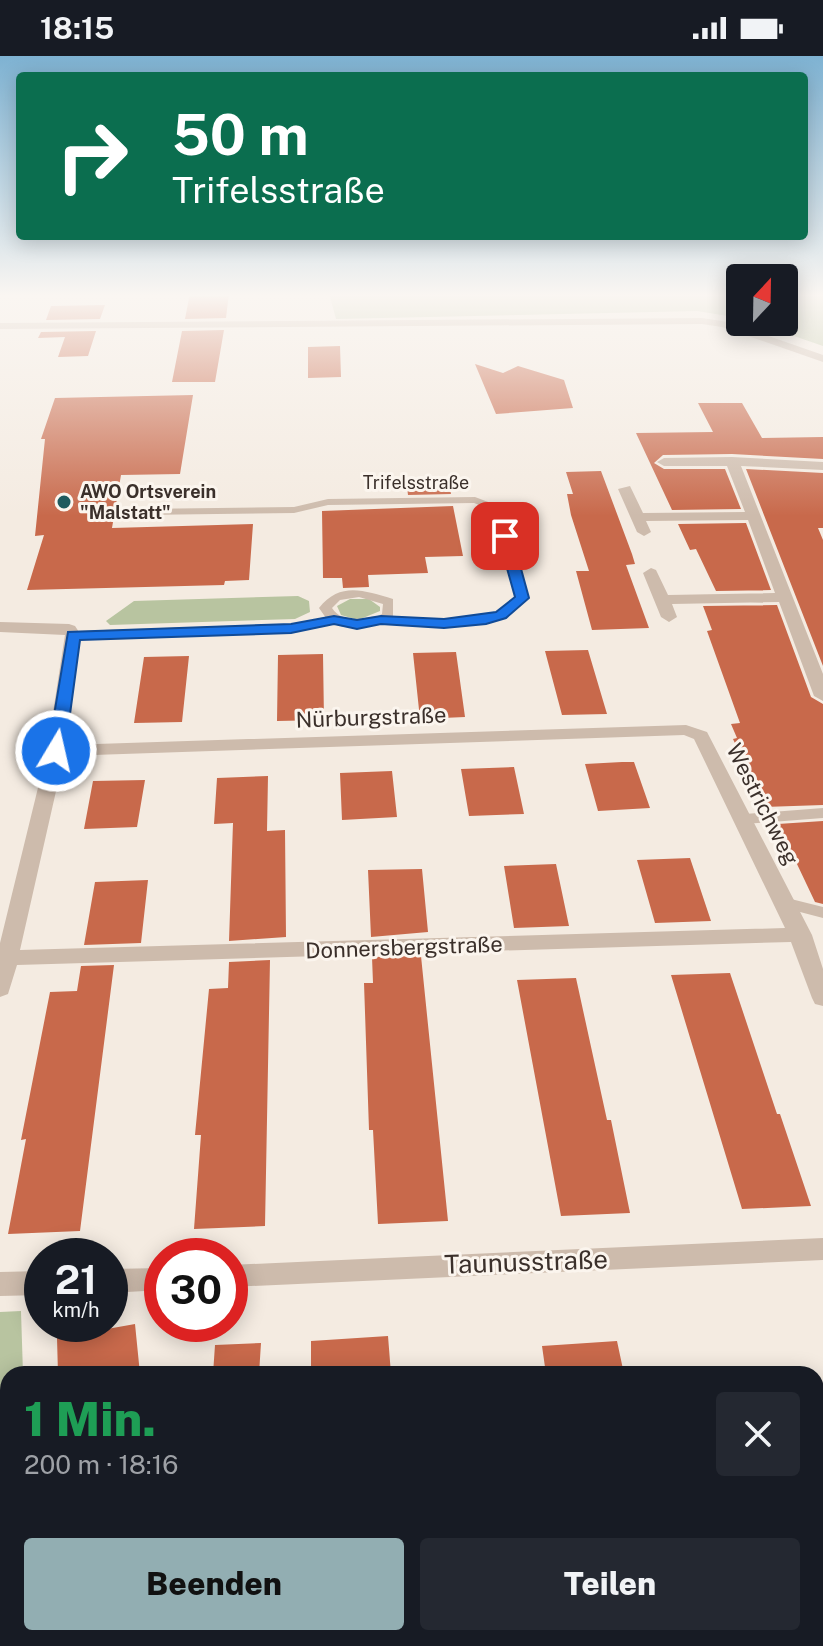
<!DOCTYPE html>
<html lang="de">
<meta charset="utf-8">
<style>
body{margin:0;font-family:"Public Sans",sans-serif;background:#242831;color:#f1f3f6;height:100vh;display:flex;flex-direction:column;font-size:30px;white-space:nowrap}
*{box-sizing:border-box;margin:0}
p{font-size:26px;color:#9ea1a6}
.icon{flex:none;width:44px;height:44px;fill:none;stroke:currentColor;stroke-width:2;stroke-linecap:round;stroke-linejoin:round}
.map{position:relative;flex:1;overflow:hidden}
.sheet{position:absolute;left:0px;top:1310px;width:824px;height:280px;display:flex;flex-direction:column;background:#171b24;border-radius:24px 24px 0 0;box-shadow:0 4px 20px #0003}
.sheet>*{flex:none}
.guide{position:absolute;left:16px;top:16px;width:792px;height:168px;border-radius:8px;box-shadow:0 4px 20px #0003;background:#0b6e4f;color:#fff;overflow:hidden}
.needle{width:52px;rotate:22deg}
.buttons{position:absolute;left:726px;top:208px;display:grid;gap:16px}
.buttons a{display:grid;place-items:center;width:72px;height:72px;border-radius:8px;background:#171b24;box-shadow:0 4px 20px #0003;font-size:40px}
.speed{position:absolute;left:24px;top:1182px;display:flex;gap:16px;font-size:40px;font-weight:700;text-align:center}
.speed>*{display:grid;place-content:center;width:104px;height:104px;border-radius:50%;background:#171b24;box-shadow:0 4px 20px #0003;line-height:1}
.speed small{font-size:20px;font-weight:400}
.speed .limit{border:12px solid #d22;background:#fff;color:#111}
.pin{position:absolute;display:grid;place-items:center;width:68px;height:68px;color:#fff;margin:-34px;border-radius:16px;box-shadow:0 4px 12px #0006}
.me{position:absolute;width:88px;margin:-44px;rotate:9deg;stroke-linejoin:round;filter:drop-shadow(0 0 6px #0008)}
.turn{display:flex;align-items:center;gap:28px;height:168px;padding:0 24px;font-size:36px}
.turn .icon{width:104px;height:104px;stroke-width:2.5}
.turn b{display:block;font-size:56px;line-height:68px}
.round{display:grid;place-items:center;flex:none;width:84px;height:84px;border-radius:8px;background:#242831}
.headline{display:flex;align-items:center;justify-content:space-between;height:136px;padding:0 24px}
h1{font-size:48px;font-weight:800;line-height:60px;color:#1e9e55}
.cta{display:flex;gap:16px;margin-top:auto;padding:16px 24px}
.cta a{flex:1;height:92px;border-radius:8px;background:#92aeb2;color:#111;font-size:32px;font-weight:800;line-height:92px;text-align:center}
.cta a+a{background:#242831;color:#f1f3f6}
.status{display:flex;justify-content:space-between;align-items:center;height:56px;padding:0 40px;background:#171b24;direction:ltr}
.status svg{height:22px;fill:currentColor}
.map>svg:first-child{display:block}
.green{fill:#b8c4a0}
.building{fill:#c8694b}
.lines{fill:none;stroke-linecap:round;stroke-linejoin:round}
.lane{fill:#cdbbac;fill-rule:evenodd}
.street{fill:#cdbbac;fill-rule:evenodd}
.route{fill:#1a73e8;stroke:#114b97;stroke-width:2}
.poi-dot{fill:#1f5a5e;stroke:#fbf5ee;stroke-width:3}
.labels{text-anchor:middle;stroke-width:6;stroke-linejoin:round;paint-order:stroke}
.far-street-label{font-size:18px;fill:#3b302b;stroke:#fbf5ee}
.far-poi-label{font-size:18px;font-weight:bold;fill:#3b302b;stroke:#fbf5ee;text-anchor:start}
.street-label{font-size:22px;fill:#3b302b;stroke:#fbf5ee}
.near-street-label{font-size:26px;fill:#3b302b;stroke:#fbf5ee}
</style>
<div class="status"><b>18:15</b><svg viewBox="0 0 49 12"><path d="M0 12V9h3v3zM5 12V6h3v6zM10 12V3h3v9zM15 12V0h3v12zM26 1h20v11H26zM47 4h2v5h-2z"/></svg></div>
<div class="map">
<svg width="823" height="1590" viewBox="0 0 823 1590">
<rect width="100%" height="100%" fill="#f4ebe1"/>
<path class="green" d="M329,237H740V262L697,255L336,263Z
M784,237H823V290L753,266H784Z
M298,540L309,545L310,556L295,563L110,569L106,565L134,545Z
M350,543H369L380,551V555L358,564L341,559L337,550Z
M21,1255L23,1318H8V1460L0,1459V1256Z"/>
<path class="building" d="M190,237H229L226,262L185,263Z
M105,249L100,263L46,264L51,250Z
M224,274L215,326H172L182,275Z
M96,275L88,300L58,301L65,281L38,282L41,276Z
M340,290L341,321L308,322V291Z
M475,308L503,317L518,310L564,324L573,352L496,358Z
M193,339L180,418L121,419L112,472L253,468L249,524L225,525L224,529L27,534L44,479L35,480L45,383H41L55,342Z
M698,347H742L762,382L823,381V403L732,398L663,399L654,407L664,413H725L741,453L672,454L636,377L713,376Z
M746,413L823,417V472H818L823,484V610Z
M601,415L632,498L635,508L626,509L649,572L592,574L576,515H589L571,459L567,438H573L566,416Z
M448,422L451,438L408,439L406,423Z
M453,450L463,500L425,501L428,517L368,519L369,531L343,532L342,522H323L322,455Z
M746,467L771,534L716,535L696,493L690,494L678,468Z
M777,549L811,641L823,648V749L764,751L733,683L737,682L731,668L740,667L707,575L712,574L703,550Z
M588,594L607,658L562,659L545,595Z
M456,596L465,661L420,663L413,597Z
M323,598L324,664L277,665L278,599Z
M189,600L182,666L134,667L144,601Z
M622,706H634L650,752L598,755L585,708Z
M514,711L524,758L469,760L461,713Z
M392,715L397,761L342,764L340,717Z
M268,720L267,775L285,774L286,881L229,885L233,767L214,768L217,722Z
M145,724L137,771L84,773L93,725Z
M823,765V848L815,846L778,768Z
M690,802L711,865L655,867L637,804Z
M556,808L569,870L514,872L504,810Z
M422,813L428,876L371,881L368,814Z
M148,824L141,887L84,889L95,826Z
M421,900L448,1165L378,1168L373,1074H369L364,927H373L372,901Z
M270,904L265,1170L194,1173L201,1079H195L209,933L228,932L229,906Z
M114,909L80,1175L8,1178L26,1083L21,1084L50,936L77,935L81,910Z
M730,917L777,1058H780L811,1150L742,1153L671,919Z
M576,922L607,1064H611L630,1157L561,1160L517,924Z
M135,1268L140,1318H58L57,1282Z
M388,1280L391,1318H311V1285Z
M617,1285L624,1318H546L542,1290Z
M261,1287L259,1318H213L215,1289Z"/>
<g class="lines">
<path class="lane" d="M475,441L504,452L528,542L506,562L444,571L381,568L344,571L334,568L291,576L73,583L66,579L73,575L291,568L326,562L319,552C341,525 364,535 393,543V561L444,563L497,556L515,541L493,454L474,447L328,449L294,457L138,459L132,456L138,453L294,451L328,443ZM359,541L383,548L382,558L378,560C360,562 343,568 332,552L340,544Z
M823,752V762L745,768L737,763L745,758Z
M787,842L823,851V862L781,851L779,847L781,843Z"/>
<path class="street" d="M702,262L728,266L823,299V306L722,271L702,268L0,273V267Z
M732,401L823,406V414L741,410L823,618V645L814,640L779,546L672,548L677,561L669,566L661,561L643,517L651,512L656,514L668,539L775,537L748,464L646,465L651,476L644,480L637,476L618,433L630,430L643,457L745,456L727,410H664L657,406L664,402Z
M0,566L69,568L75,570L81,579L66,689L686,669L707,676L812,879L823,913V950L815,948L812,942L791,886L17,909L8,938L0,941V887L47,695L65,579L0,576ZM684,679L694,683L785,872L20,894L64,700Z
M823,1182V1204L230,1231V1209Z
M162,1212V1234L110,1237V1213Z
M42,1215V1239L0,1240V1216Z"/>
</g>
<linearGradient id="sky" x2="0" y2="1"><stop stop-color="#7eb2d2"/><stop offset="0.52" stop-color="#faf6f2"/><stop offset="1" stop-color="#faf6f2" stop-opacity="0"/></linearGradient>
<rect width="823" height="460" fill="url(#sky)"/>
<path class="route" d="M505,476L512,480L529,542L506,562L486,568L444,572L381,568L357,573L334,568L291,577L80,584L65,695L56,700L48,695L68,576L291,568L334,560L357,564L381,560L444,563L496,556L515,541L498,480Z"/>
<circle class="poi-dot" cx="64" cy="446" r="8"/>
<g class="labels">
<g class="far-street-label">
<text x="416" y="433">Trifelsstraße</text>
</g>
<g class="far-poi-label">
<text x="80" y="442">AWO Ortsverein<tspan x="80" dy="21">"Malstatt"</tspan></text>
</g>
<g class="street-label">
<text transform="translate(371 661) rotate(-2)" y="8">Nürburgstraße</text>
<text transform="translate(763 748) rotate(63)" y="8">Westrichweg</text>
<text transform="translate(404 891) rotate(-2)" y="8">Donnersbergstraße</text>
</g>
<g class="near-street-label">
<text transform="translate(526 1206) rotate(-2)" y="9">Taunusstraße</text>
</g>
</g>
</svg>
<div class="buttons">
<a><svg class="needle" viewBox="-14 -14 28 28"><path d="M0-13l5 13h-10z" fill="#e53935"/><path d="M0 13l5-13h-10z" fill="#9ea1a6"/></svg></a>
</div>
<div class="speed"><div>21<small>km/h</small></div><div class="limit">30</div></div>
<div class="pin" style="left:505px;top:480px;background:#d93025"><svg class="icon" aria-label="arrive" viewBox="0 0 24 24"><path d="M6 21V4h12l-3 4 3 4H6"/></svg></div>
<svg class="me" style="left:56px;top:695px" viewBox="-20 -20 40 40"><circle r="17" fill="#1a73e8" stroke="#fff" stroke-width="3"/><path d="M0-11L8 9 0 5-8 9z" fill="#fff"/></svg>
<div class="guide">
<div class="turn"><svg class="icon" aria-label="right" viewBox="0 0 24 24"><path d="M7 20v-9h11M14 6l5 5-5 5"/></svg><div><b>50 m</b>Trifelsstraße</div></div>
</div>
<section class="sheet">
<div class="headline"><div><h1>1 Min.</h1><p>200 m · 18:16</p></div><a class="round"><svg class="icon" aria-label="close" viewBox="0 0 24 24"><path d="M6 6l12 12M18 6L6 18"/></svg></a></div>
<div class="cta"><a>Beenden</a><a>Teilen</a></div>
</section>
</div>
